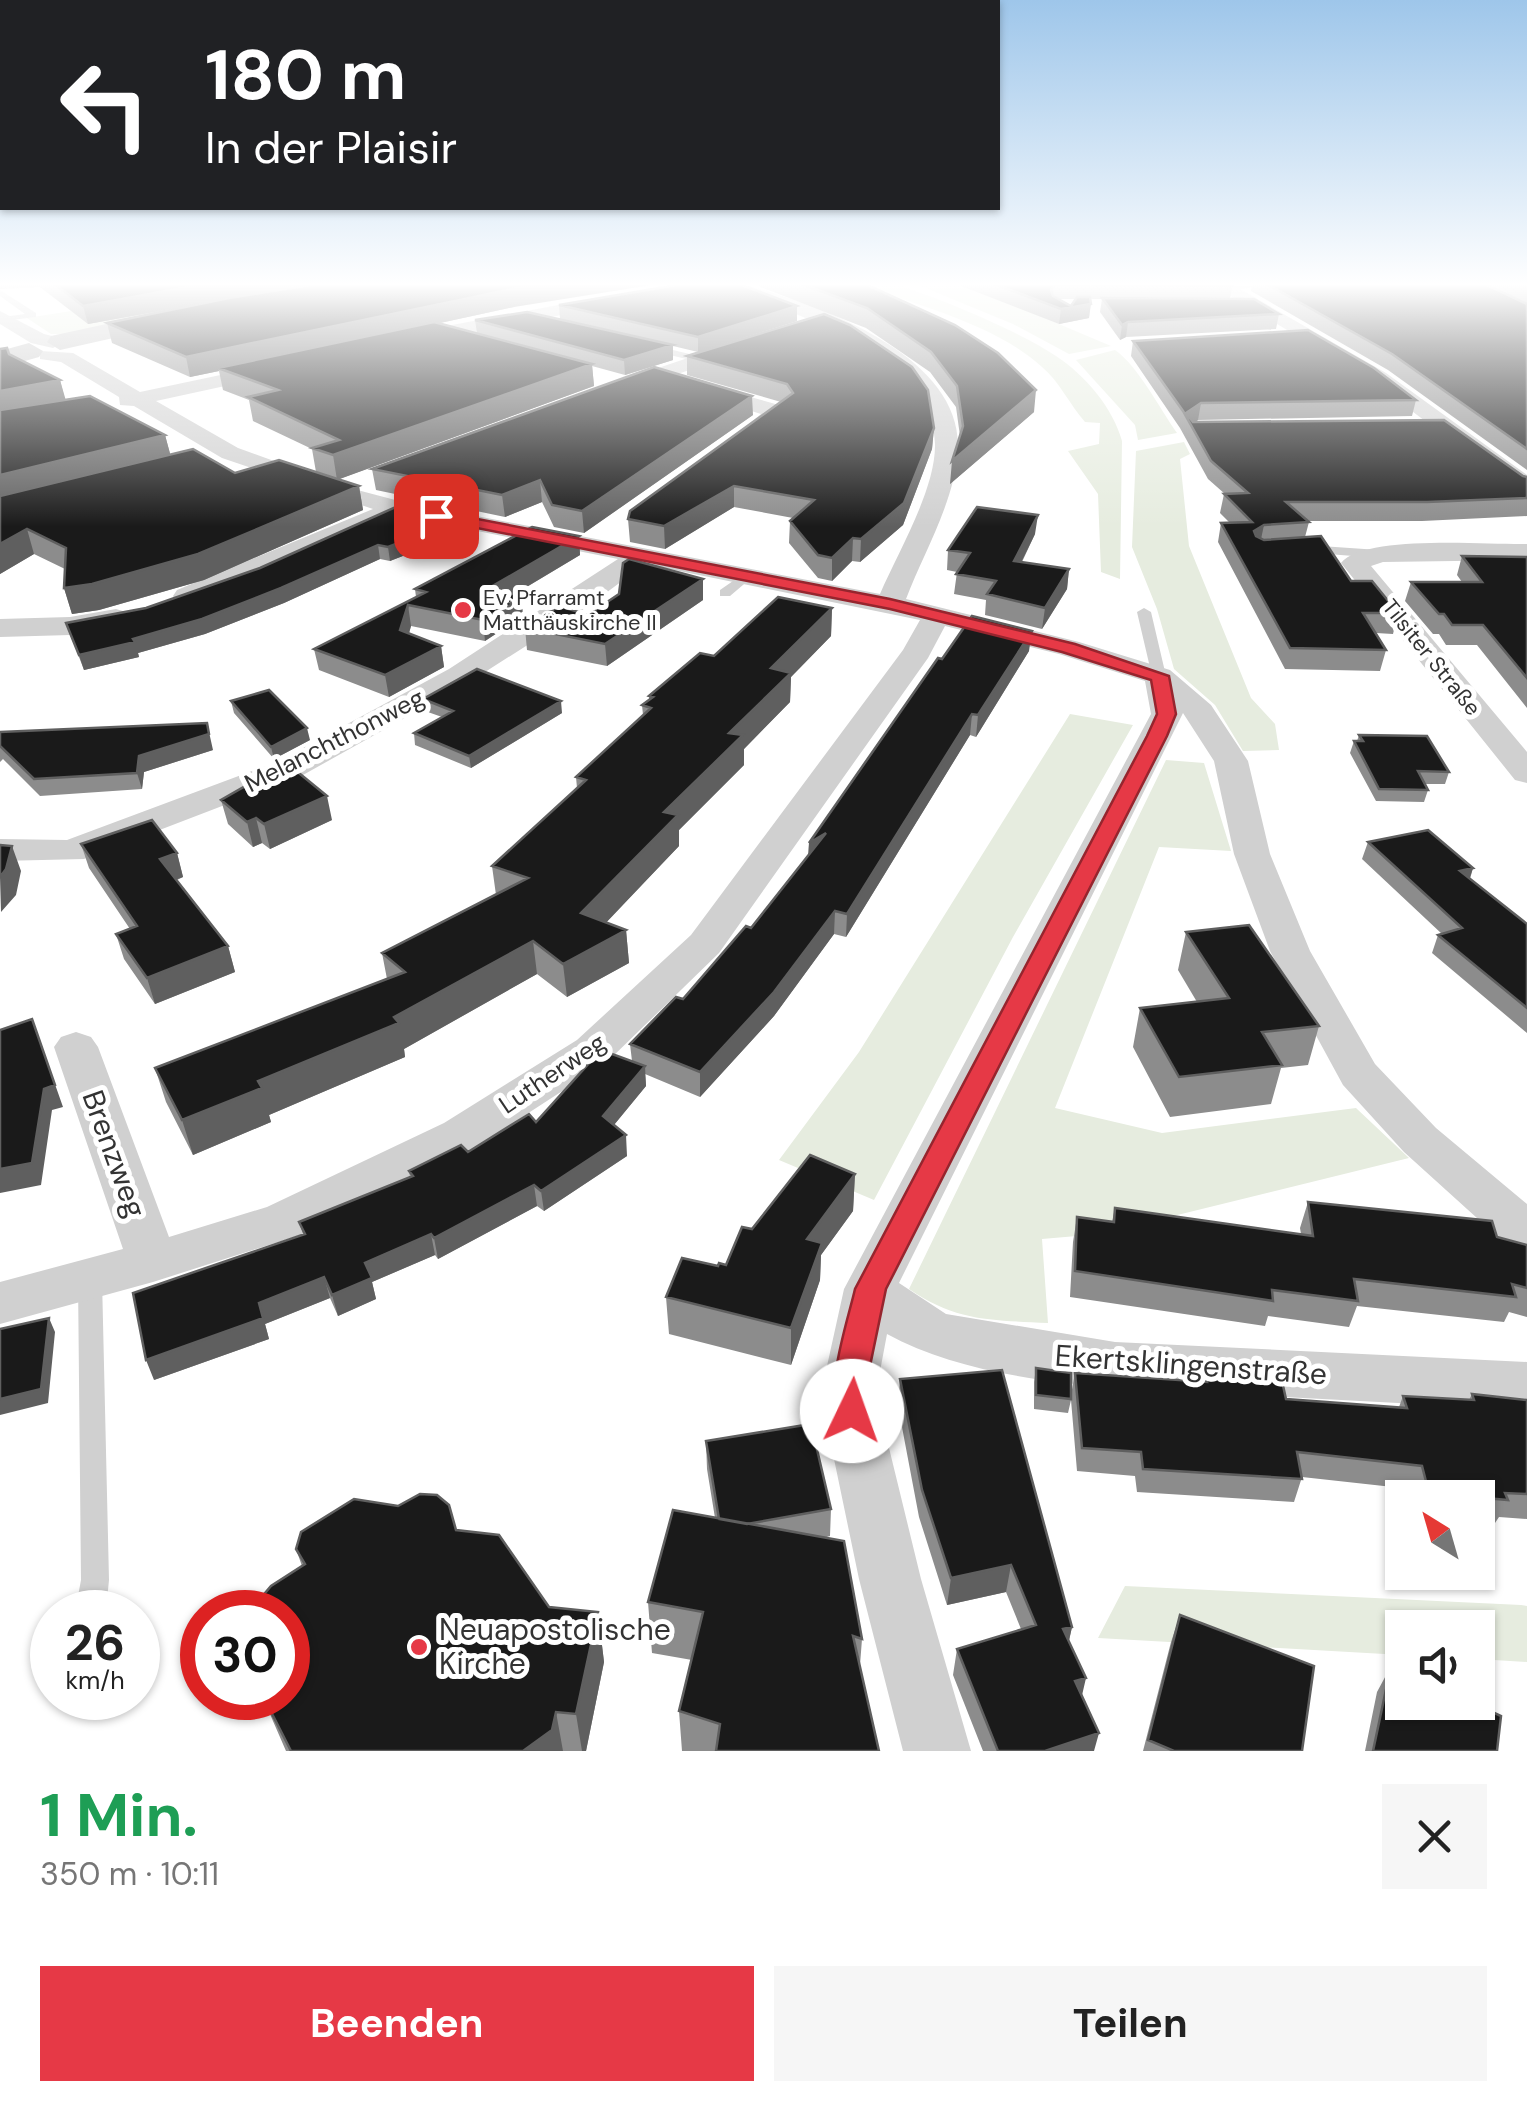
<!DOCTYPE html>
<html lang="de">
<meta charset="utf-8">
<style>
body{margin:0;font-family:"DM Sans",sans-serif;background:#f6f6f6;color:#222;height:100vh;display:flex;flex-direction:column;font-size:38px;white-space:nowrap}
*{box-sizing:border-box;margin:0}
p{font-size:32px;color:#767676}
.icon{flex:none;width:55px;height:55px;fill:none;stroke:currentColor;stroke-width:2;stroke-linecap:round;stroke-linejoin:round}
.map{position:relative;height:1751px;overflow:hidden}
.side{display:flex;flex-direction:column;background:#fff;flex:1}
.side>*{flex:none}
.banner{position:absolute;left:0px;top:0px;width:1000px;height:210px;box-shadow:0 2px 8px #0004;background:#202124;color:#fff;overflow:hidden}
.needle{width:65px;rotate:323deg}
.buttons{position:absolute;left:1385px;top:1480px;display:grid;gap:20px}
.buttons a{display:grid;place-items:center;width:110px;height:110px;border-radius:0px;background:#fff;box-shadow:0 2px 8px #0004;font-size:50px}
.speed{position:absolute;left:30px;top:1590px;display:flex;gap:20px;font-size:50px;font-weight:700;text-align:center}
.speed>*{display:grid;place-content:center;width:130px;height:130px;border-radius:50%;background:#fff;box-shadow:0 2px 8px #0004;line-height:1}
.speed small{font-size:25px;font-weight:400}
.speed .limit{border:15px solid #d22;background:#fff;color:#111}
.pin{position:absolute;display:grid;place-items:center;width:85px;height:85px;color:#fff;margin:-42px;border-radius:20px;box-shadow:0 5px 15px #0006}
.me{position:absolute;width:110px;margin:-55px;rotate:3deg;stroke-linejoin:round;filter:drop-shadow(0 0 8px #0008)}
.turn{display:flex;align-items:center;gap:35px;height:210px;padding:0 40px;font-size:45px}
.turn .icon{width:130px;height:130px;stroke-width:2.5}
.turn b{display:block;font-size:70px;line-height:85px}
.round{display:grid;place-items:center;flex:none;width:105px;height:105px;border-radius:0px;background:#f6f6f6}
.overview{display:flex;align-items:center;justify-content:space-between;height:170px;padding:0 40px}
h1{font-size:60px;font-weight:700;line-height:75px;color:#1e9e55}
.primary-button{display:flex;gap:20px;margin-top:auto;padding:20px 40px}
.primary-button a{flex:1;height:115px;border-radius:0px;background:#e63946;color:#fff;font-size:40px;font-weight:700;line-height:115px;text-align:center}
.primary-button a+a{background:#f6f6f6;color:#222}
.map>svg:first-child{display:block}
.green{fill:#e6ecdf}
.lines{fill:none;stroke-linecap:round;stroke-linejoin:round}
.lane{fill:#d0d0d0;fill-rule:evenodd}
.street{fill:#d0d0d0;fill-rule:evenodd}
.secondary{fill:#bdbdbd;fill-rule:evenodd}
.wall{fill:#8c8c8c;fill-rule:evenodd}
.shaded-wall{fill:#5f5f5f}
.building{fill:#1a1a1a;stroke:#5f5f5f;stroke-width:2.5}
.route{fill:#e63946;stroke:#96252e;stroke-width:2.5}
.poi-dot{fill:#e63946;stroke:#fff;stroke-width:4}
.labels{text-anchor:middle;stroke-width:10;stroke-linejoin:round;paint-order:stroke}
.far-poi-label{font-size:22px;fill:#333;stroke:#fff;text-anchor:start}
.far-street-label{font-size:22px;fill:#333;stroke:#fff}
.street-label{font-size:25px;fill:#333;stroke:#fff}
.near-street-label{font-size:30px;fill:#333;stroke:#fff}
.near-poi-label{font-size:30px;fill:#333;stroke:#fff;text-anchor:start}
</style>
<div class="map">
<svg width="1527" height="1751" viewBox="0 0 1527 1751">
<rect width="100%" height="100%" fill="#fff"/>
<path class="green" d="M852,282C865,282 879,280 891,283C935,296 1019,331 1056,356C1085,375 1113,408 1122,441L1120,579L1101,572L1098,494L1068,451L1099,444L1100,423L1085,422C1070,405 1059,381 1042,367C996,324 911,303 852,282Z
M911,282H959L1111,346L1069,354L1013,324Z
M303,284L198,304L75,334H51L27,318L122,303Z
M1115,350C1138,366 1160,409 1177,433L1138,440L1135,425L1076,360Z
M1184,442L1190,454L1180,459L1189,546L1251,698L1275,724L1279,750L1243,751L1215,705L1174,669L1157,609L1132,547L1136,451Z
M1070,714L1133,725L1013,937L874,1200L779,1160L859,1052Z
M1166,760L1204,763L1231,851L1159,847L1055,1108L1162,1133L1356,1108L1409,1158L1100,1234L1042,1239L1048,1323C992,1320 957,1322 909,1289Z
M1125,1586L1521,1605L1527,1606V1662L1478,1659V1628H1402V1655L1098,1638Z"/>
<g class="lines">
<path class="lane" d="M0,290L36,313V317L3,321V317L25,314L0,296Z
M652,345L702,357L704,359L699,362L649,350Z
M1306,545L1379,550L1385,554L1379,558L1302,552V546Z
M746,572L752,576L750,579L730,596H720V590Z
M1144,608L1151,612L1166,676L1159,680L1152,676L1137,612Z
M90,1269L98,1272L102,1279L109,1580L107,1600L101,1612H71L78,1596L81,1580L78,1279L82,1272Z"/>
<path class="street" d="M1228,282L1386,373L1527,475V493L1518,491L1372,381L1209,283Z
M748,286C820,305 961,356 958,448C956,499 924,552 906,599L1079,642L1170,670L1211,705L1248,761L1270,854L1310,951L1375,1064L1436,1128L1527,1204V1252L1509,1247L1404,1152L1343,1085L1270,951L1234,854L1214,761L1183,713L899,1283L946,1314L1115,1342L1527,1362V1410C1433,1405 1339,1400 1245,1395C1134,1389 986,1388 887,1334L881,1366L880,1411L921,1579L971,1751H903L859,1579L824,1411L827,1366L844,1289L1151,714L1145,681L1059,654L945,626L928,658L719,953L607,1062L476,1147L300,1235L153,1282L0,1324V1282L123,1249L54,1047L61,1037L76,1032L91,1037L98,1047L169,1237L267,1207L444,1123L577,1040L691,935L903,650L920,620L645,564L587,607L471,681L303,775L84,859L0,861V839L67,840L279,761L449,669L618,559L397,515L197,602H177L173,596L177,590L373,509L222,458L134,406L120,405L119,397L61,362L40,359V351L73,353L140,392L268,365L275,367V375L156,401L238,448L346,487L399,501L880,594C898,552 936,489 935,444C934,355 810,319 742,295L739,291Z
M611,295L617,296V304L410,345L401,339L410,333Z
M0,311L44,334L60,338L63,342L53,348L31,343L0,324Z
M735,342L745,348L742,352L628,391H614L611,387L614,383Z
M704,384L786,407L789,412L752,442H736L733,437L761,414L697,394L694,390L697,386Z
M1527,544V560L1383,562L1371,566L1527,752V783L1515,780L1341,563C1364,534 1488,545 1527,544Z
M116,609L126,612L130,618L126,624L70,635L0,637V619L70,617Z"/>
<path class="secondary" d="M1166,282H1265C1253,293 1178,293 1166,282Z
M180,308L193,316L189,321L60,350L47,342L51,336Z
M29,343L43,351L39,357L0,368V351Z"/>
</g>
<path class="wall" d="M0,282H319L252,294L514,307L440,323L477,333L475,320L560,319L559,305L797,321L698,352L673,346V360L625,375L592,366L594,386L339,479L359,486L363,510L204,580L99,610L72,614L64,588L65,569L34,554L0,574V349L60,380L65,400L165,435L170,454L235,473L316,472L312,449L253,421L249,400L223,390L219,371L190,377L112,343L107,323L207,303L88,324L40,287L0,289Z
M748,282H861L1034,412L950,484L960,436L956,407L930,372L866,328Z
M951,282H1226L1232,286L1230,299L1279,314L1276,329L1126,337L1120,340L1100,312L1102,299H1092L1090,298L1089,318L1059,324ZM1059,299H1076L1071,306Z
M1253,282H1481L1527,304V470L1388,370L1251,291Z
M1483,282H1527V304Z
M824,314L934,428L932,449L903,525L860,562L852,561L832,581L818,578L789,543L790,521L793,518L734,507L665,549L630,542L628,519L781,402L687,375V356Z
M1133,341L1416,400L1412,416L1198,420L1195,422L1527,477V516L1422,521H1307L1309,522L1305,537L1351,581L1398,613L1393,634L1376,633L1386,650L1380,671L1285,669L1218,542L1221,523H1230L1220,513L1224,494H1225L1208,479L1180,428L1131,356Z
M753,415L584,533L554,527L542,502L505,517L376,490L372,469Z
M462,519L464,532L390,561L380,559L284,603L205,634L138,653L139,657L84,670L66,623L146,608Z
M1035,534L1022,562L1069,569L1067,589L1042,629L985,615L986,600L954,594L957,572L947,570L948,550Z
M579,536L580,555L515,594L521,596L523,616L485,641L411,626L409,634L441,646L444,667L389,697L319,670L314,649L416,597L415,589Z
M1462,556L1527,557V708L1477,645H1446L1439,634H1433L1405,601L1411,582H1462L1457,575Z
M703,600L607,666L527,650L525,628L588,615Z
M832,608L831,636L791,677L790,702L744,749V765L679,830V846L606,922L626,930L629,963L567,997L537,974L404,1049L405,1057L269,1115L271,1122L193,1155L166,1102L155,1068L387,979L382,953L496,895L492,866L577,788L576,777L643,715L642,705L649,700V696L714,656Z
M1029,651L976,737L970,735L846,937L834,934L774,1016L700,1097L645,1074L646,1086L614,1125L627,1156L544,1211L537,1206L438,1259L435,1255L372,1282L376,1299L338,1316L330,1298L265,1324L269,1339L154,1380L303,1234L299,1222L410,1177L409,1171L468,1152L536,1122L632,1061L630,1044L683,999L751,928L808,856L809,843L942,659Z
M423,699L562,713L471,768L415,745L414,733L442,717L425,711Z
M231,701L310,740L274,759L234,713Z
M0,732L213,750L144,772L142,789L40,796L3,759L0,762Z
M1359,735L1449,772L1445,784H1425L1428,790L1424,802L1376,801L1350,753L1354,741H1357Z
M221,800L332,820L270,849L262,843L253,847L228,824Z
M1368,842L1473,868L1470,879L1527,924V1033L1432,953L1438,935L1442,934L1362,859Z
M81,844L177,853L183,877L177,880L228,946L235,972L155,1004L124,959L116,934L130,929L89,868Z
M1186,932L1319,1026L1308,1065L1281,1068L1271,1104L1170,1117L1133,1047L1140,1008L1197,1002L1178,970Z
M855,1174L853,1211L821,1255L820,1280L791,1365L669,1334L666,1297L718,1266L726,1265L752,1229Z
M1308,1202L1497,1237L1527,1245V1317L1509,1312L1504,1322L1357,1306L1349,1327L1268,1316L1265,1326L1070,1297L1073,1242L1077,1217L1112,1222L1115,1208L1301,1234L1300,1228Z
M1036,1368L1071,1395L1075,1373L1204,1382L1205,1375L1286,1399L1399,1407L1403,1396L1469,1400L1472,1394L1527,1400V1519L1499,1517L1495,1523L1478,1522V1498H1413L1411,1489L1302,1477L1294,1502L1137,1492L1135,1476L1077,1471L1071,1400L1068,1413L1034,1409V1382Z
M900,1379L1072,1627L1069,1641L1094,1751H983L953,1675L957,1649L1021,1629L1006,1592L947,1605L919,1517L898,1406Z
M706,1441L831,1509L830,1536L823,1538L862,1639L860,1665L879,1751H682L679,1711L692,1660L652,1653L648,1602L715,1518L707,1469Z
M456,1530L549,1607L598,1612L604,1662L586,1751H286L263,1698H288V1612L302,1566L296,1549Z
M1180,1615L1302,1751H1143L1171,1642Z
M1391,1666L1497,1751H1365L1377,1692Z"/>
<path class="shaded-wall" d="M216,282H319L88,324L83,306Z
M557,282H670L514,307L224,370L218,368L219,371L190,377L186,357L512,289Z
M1091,304L1089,318L1059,324L1061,309Z
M797,306V321L698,352V337Z
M1128,322L1126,337L1120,340L1122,325Z
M673,345V360L625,375L624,360Z
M592,364L594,386L337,480L333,455Z
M60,380L66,401L0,413V391Z
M1036,390L1034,412L950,484L952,461Z
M752,396L753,415L584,533L582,511Z
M1201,403L1198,420L1191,425L1186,413Z
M934,428L932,449L903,525L860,562L861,539Z
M165,435L171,457L0,500V475Z
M540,480L542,502L505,517L502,495Z
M359,486L363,510L204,580L99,610L72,614L64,588Z
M734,486V507L665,549L664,526Z
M1038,515L1035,534L1012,581L1014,561Z
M462,519L464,532L390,561L388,547Z
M1264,525L1260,544L1254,531Z
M27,529L34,554L0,574V544Z
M579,536L580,555L493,607L491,587Z
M853,538L852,561L832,581V558Z
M378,545L380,559L284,603L205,634L138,653L139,657L84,670L79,655Z
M1069,569L1067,589L1042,629L1045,608Z
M703,579V600L607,666L605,644Z
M521,596L523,616L485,641L483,620Z
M408,605L411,626L403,652L400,630Z
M832,608L831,636L791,677L790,702L744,749V765L679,830V846L584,946L581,913L729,733L771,668Z
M1032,631L1029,651L976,737L978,715Z
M441,646L444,667L389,697L385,675Z
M561,701L562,713L471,768L469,756Z
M972,714L970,735L846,937L847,914Z
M207,723L213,750L144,772L142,789L137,773L139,756Z
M307,728L310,740L274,759L271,747Z
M327,796L332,820L270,849L264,824Z
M256,818L262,843L253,847L247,822Z
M826,833L808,866L809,843Z
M12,846L21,871L16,895L1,912L0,877Z
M177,853L183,877L167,883L160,859Z
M1473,868L1467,886L1460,871Z
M835,911L834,934L774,1016L700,1097V1072Z
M626,930L629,963L567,997L563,964Z
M533,941L537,974L404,1049L405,1057L269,1115L271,1122L193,1155L182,1120L258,1081L394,1017Z
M228,946L235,972L155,1004L147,978Z
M32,1019L63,1107L52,1110L41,1185L0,1193V1169Z
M645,1066L646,1086L604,1137L603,1116Z
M626,1135L627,1156L544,1211L541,1191Z
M855,1174L853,1211L821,1255L820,1280L791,1365V1328L807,1239Z
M534,1185L537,1206L438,1259L434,1238Z
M431,1234L435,1255L372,1282L376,1299L338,1316L332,1295L365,1263Z
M324,1277L330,1298L265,1324L269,1339L154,1380L146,1360L259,1303Z
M49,1318L55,1332L48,1403L0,1415V1399Z
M1011,1565L1006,1592L947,1605L951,1578Z
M598,1612L604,1662L586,1751H582L576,1714Z
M1072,1627L1066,1653L1063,1629Z
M1086,1678L1080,1704L1075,1681Z
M556,1712L563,1751H523Z
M1099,1733L1094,1751H1045Z"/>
<path class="building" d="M52,282H216L83,306Z
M328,282H557L512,289L186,357L107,323L229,298Z
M694,282H734L797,306L698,337L559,305Z
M796,282H861L955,325L998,353L1036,390L952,461L963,426L957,386L931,352L867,308Z
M989,282H1089V285H1055L1051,289L1053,296L1071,306L1077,297H1090L1091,304L1061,309Z
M1091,282H1226L1232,286L1093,285Z
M1263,282H1481L1527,304V449L1392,354Z
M1102,298L1254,299L1279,314L1128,322L1122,325Z
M527,312L673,345L624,360L475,320Z
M824,314L850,325L912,367L928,390L934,428L904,503L861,539L853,538L832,558L818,555L790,521L814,500L734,486L664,526L628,519L630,511L793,393L787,384L687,356Z
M434,322L592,364L333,455L312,448L339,440L248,397L278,390L218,368Z
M1308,330L1374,368L1416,400L1201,403L1186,413L1193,422L1444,420L1523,476L1527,477V498L1427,502H1286L1309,522L1264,525L1254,531L1256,536L1264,540L1321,536L1351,581H1372L1398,613H1363L1386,650L1290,648L1221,523L1252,522L1224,494L1248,493L1211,461L1183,411L1133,341Z
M7,348L9,354L60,380L0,391V349Z
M654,367L752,396L582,511L552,505L540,480L502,495L372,469Z
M90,396L165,435L0,475V410Z
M193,449L235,473L279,460L359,486L198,554L92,584L64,588L66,548L27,529L0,544V496Z
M398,506L462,519L388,547L378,545L281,588L202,619L133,639L135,642L79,655L66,623L146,608L260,568Z
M977,507L1038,515L1014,561L1069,569L1045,608L987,594L996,581L956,574L970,553L948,550Z
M532,527L579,536L491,587L521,596L483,620L408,605L400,630L441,646L385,675L314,649L426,592L415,589Z
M1462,556L1527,557V678L1483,625H1452L1444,614H1439L1411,582H1482Z
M629,559L703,579L605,644L525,628L559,606L588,615L619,594L623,563Z
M778,597L832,608L771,668L791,673L729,733L743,735L664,812L678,815L581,913L626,930L563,964L533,941L394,1017L399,1023L258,1081L262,1088L182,1120L155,1068L405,972L382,953L528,878L492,866L586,780L576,777L651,708L642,705L653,697L649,696L700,653L714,656Z
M972,616L1032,631L978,715L972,714L847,914L835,911L774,992L700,1072L630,1044L676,997L683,999L746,926L751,928L826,833L809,843L938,658L942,659Z
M477,669L561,701L469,756L414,733L453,711L423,699Z
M269,690L307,728L271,747L231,701Z
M207,723L209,734L139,756L137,773L34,779L0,746V732Z
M1359,735L1427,736L1449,772L1418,771L1428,790L1379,789L1354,741H1363Z
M294,769L327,796L264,824L256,818L247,822L221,800L249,784Z
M152,820L177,853L160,859L228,946L147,978L116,934L137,926L81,844Z
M1428,830L1473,868L1460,871L1527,924V1008L1438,935L1462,928L1368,842Z
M0,845L12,846L6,869L0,877Z
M1249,925L1319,1026L1262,1032L1282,1065L1179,1077L1140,1008L1229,998L1186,932Z
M32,1019L55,1085L44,1089L32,1163L0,1169V1030Z
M601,1050L645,1066L603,1116L626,1135L541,1191L534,1185L434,1238L431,1234L365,1263L372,1278L332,1295L324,1277L259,1303L263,1318L146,1360L133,1293L305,1234L299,1222L413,1176L409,1171L461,1145L468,1152L529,1114L536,1122Z
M810,1155L855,1174L807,1239L822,1243L791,1328L666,1297L682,1258L718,1266L719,1263L726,1265L742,1227L752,1229Z
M1308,1202L1492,1221L1497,1237L1527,1245V1288L1512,1284L1516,1297L1354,1279L1358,1301L1272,1290L1273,1301L1075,1271L1077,1217L1114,1222L1115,1208L1313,1236Z
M49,1318L41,1389L0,1399V1329Z
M1036,1368L1071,1373V1399L1036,1395Z
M1002,1370L1072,1627L1063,1629L1086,1678L1075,1681L1099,1733L1045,1751H998L957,1649L1036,1625L1011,1565L951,1578L922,1490L900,1379Z
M1075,1373L1207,1382L1205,1375L1282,1381L1286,1399L1407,1408L1403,1396L1474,1400L1472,1394L1527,1400V1494L1505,1493L1508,1500L1429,1493L1422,1466L1297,1452L1302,1479L1143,1469L1141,1452L1082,1448Z
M811,1424L831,1509L747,1524L719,1519L706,1441Z
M420,1494L437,1495L449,1505L456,1530L499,1535L549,1607L598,1612L576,1714L556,1712L552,1730L523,1751H291L264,1698H288V1612H257L260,1599L271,1586L305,1564L296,1549L301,1532L354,1499L398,1506Z
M673,1510L844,1541L862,1639L853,1636L879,1751H716L720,1724L679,1711L703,1612L648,1602Z
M1180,1615L1314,1666L1302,1751H1174L1148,1740Z
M1391,1666L1402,1671V1702H1471L1501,1716L1497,1751H1373Z"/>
<linearGradient id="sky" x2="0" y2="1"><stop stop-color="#9ec6ea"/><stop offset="0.54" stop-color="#fff"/><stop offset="1" stop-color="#fff" stop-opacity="0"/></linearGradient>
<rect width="1527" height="527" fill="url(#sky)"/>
<path class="route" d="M436,511L890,599L1075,644L1169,676L1176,714L1167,736L886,1289L870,1366L869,1411L864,1421L852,1426L840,1421C824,1388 847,1324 855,1289L1147,736L1157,714L1151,680L1062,652L890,609L431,519V512Z"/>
<g class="poi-dot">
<circle cx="463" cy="610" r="10"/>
<circle cx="419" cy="1647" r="10"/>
</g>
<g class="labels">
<g class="far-poi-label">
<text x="483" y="605">Ev. Pfarramt<tspan x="483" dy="25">Matthäuskirche II</tspan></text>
</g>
<g class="far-street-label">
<text transform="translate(1432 657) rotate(51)" y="8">Tilsiter Straße</text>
</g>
<g class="street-label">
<text transform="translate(334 740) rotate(-27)" y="9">Melanchthonweg</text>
<text transform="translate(552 1073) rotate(-34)" y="9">Lutherweg</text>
</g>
<g class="near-street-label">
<text transform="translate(114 1154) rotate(70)" y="10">Brenzweg</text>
<text transform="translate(1191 1365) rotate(4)" y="10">Ekertsklingenstraße</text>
</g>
<g class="near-poi-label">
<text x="439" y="1640">Neuapostolische<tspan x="439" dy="34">Kirche</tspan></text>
</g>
</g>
</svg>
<div class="buttons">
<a><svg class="needle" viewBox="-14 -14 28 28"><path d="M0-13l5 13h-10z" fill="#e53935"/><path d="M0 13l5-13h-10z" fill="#767676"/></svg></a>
<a><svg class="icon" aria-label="sound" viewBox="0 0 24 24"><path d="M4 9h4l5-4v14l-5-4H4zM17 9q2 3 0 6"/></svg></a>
</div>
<div class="speed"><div>26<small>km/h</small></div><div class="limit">30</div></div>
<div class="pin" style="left:436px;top:516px;background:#d93025"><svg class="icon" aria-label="arrive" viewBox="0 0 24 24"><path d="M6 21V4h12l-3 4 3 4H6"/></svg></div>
<svg class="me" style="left:852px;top:1411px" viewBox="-20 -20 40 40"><circle r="19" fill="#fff"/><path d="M0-13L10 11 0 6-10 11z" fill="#e63946"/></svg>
<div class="banner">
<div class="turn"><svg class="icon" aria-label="left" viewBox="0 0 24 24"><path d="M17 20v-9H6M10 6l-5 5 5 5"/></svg><div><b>180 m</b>In der Plaisir</div></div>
</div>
</div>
<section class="side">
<div class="overview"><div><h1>1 Min.</h1><p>350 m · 10:11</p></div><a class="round"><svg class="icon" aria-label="close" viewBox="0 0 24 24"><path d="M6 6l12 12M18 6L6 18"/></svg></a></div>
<div class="primary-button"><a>Beenden</a><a>Teilen</a></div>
</section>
